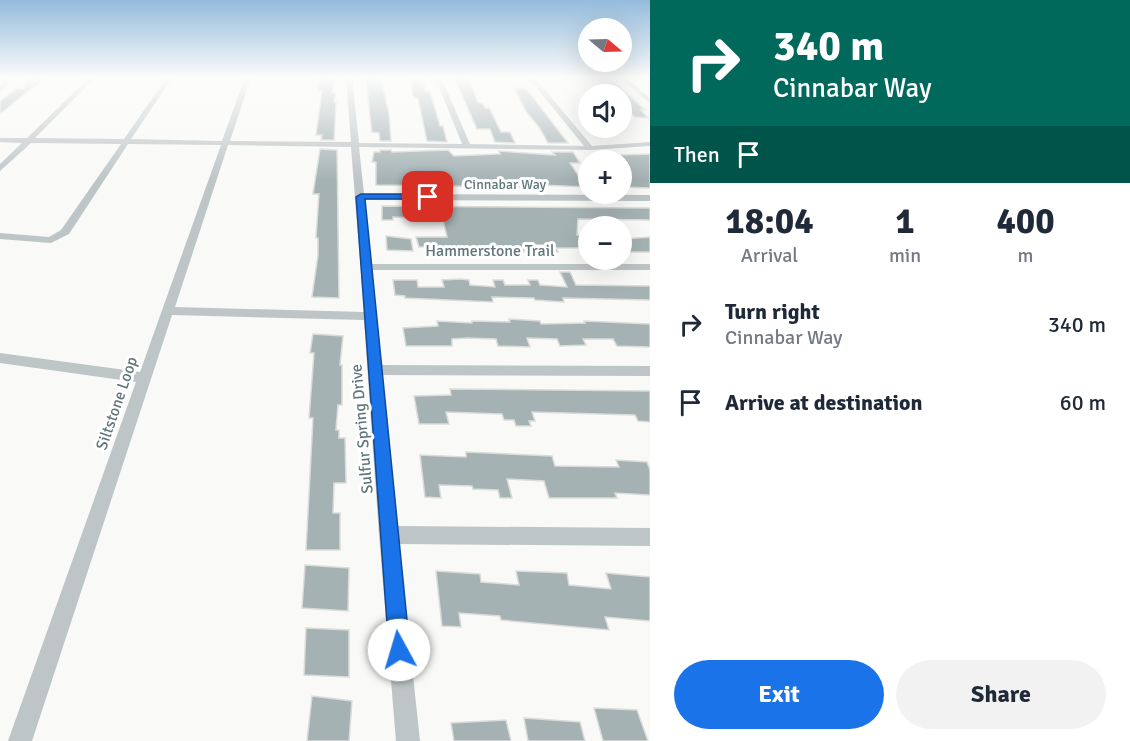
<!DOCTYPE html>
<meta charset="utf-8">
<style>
body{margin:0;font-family:Signika,sans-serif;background:#f2f2f3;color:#1f2937;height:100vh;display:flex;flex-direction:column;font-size:22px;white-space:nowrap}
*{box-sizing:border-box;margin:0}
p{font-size:20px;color:#747a83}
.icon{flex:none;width:33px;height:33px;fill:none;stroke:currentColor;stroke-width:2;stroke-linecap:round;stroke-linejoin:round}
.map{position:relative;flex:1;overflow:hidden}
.side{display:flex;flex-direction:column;background:#fff;width:480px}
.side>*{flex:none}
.top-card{background:#00695c;color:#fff;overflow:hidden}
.needle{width:39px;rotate:109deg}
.tools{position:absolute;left:578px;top:18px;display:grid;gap:12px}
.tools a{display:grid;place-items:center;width:54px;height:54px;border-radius:50%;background:#fff;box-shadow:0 6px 24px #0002;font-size:30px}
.pin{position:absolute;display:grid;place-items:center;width:51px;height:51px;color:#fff;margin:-26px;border-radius:12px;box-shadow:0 3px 9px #0006}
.me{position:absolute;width:66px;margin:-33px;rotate:354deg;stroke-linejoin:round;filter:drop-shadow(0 0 4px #0008)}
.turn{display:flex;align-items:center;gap:21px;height:126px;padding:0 24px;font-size:27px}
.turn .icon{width:78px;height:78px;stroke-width:2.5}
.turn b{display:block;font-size:42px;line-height:51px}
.then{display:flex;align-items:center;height:57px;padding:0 24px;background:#0003;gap:12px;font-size:22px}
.eta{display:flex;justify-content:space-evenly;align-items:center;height:102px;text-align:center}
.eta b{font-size:36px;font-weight:800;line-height:42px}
.cta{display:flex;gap:12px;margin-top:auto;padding:12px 24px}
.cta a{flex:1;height:69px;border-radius:36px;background:#1a73e8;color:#fff;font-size:24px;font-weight:800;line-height:69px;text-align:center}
.cta a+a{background:#f2f2f3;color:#1f2937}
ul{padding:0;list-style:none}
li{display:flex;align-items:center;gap:18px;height:78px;padding:0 24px}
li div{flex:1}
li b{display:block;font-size:22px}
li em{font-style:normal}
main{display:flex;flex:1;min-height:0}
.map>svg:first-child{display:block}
.building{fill:#a5b2b4;stroke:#dbdbd9;stroke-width:1.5}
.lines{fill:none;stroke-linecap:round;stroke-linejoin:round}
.street{fill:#bec5c7;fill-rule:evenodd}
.route{fill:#1a73e8;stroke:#114b97;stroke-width:1.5}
.labels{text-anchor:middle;stroke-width:6;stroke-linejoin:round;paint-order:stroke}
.far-street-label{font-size:14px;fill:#61767b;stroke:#fff}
.street-label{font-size:16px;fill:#61767b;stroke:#fff}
</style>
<main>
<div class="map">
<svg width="650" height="741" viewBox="0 0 650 741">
<rect width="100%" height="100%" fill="#f9f9f7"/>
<path class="building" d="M47,77L26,93L0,114V101L17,88L24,89V80Z
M320,77L335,78L332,93H336L334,102H336L334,140H321L322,135H316L322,91H318Z
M381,77L389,114L391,141H380L379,133L372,132L370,116L366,78Z
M412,77H420V82H425V91H430L440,126H443L447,142L427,141L418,98H414L412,93Z
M454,77H468L478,102L483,104L486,109L489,107L501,132H510L515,143L495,142L490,129H477Z
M594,78H611L645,110H641L648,118L635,117L621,104V94H612Z
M514,88H526L568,143H548L539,127L527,113Z
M320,149L337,150L339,298L312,297L318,255V238H316L319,194H313Z
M380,150H391L392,152L448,150L454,156L497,154H500L499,151L555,155L552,152H573L580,163H570L586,187L520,184L521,187L376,185V162H372L374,152H380Z
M650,154V188L621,187V155Z
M382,206L650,208V220L578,219L577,235L588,236V248H556L558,252H547L544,245H523L525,252H467L466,248H445L446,251H435L434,247H419L416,237H447L443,219L393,217V220H382Z
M621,233L625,239L650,237V252H621Z
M386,236L411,239L413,251L387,250Z
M560,272H570L576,285L650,286V300L563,298L564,302L535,300L534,298L492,297L493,302L405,298V296L395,295L393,280H417L418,287H444L442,280L460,279L469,280L470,285L495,287L493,280H503L505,285H530L528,280H538L540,285L567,287Z
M509,319L540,321L541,324L585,323L584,321L650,324V347L617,346L613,339H583L586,345L560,346L557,339L527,338L530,347L498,346L496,339L468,338L452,339V346H406L403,328L438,326L437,321L472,323V321L510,322Z
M313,334L343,336L340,365H342V405H338L336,430H339V438H345L346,483H334L333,513H340V550H306L313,418H309L314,353H310Z
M450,389L650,391V422L638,421L635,415L532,412L535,421H529L531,426H516L514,420H504L502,414L446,412L449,424H419L414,396L451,395Z
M466,452L552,456L555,466L619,467L616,460L647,462L650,470V495L615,493L617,498H549L544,481L507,479L512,498H500L498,490L473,489L472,486L439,485L441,498L425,497L420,455L466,457Z
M305,565L349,568L348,611L302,608Z
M436,571L480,574L481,582L519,585L516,571L567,573L569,585L611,589L606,573L650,577V621L605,617L609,630L501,620L500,616L459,613L461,627L442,626Z
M306,628L349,630V677L304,675Z
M312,696L352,701L349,741H307Z
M594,708L637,710L648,741H603Z
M524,718L580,722L585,741H528Z
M506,720L511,741H454L451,723Z"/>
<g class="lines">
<path class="street" d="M0,77L10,83L0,92V86L3,83L0,82Z
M90,77H96L35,138L124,139L167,77H173L131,139L222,141L245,77H251L230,141L351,142L346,77H352L359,143L462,144L435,77H441L470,144L584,146L528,77H534L592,146L650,142V146L590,150L359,147L364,194L650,195V201L364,200L371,264H650V270H372L381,365L650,366V376L382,375L398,526L650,528V546L399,544L420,741H396L379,535L364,320L172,315L32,741H8L136,382L0,363V353L140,372L221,145L128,144L69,234L51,243L0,239V233L49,237L61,230L121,144L31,143L0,171V164L22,143L0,142V138H27ZM228,145L351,147L364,312L175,307Z
M618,77H625L650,98V103Z"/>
</g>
<linearGradient id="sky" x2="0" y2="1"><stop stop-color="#94bbdb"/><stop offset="0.43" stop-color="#fcfcfb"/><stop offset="1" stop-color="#fcfcfb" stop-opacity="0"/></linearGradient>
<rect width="650" height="181" fill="url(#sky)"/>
<path class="route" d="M428,194L432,197L431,199H365L410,650L407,657L399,660L392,657L389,650L356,197L361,194Z"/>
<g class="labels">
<g class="far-street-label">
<text x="505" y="189">Cinnabar Way</text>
</g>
<g class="street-label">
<text x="490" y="256">Hammerstone Trail</text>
<text transform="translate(116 403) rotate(-71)" y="6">Siltstone Loop</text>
<text transform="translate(361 429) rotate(-95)" y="6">Sulfur Spring Drive</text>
</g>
</g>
</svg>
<div class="tools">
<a><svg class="needle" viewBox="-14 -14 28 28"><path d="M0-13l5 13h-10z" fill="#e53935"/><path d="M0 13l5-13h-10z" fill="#747a83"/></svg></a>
<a><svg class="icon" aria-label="sound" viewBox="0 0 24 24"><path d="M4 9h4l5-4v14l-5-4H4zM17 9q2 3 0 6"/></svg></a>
<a>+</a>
<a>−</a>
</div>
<div class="pin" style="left:428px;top:197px;background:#d93025"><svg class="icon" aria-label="arrive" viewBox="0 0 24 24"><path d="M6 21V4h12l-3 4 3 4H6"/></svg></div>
<svg class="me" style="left:399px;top:650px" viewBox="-20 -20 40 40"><circle r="19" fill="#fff"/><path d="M0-13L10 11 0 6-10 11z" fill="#1a73e8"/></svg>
</div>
<section class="side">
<div class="top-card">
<div class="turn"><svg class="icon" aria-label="right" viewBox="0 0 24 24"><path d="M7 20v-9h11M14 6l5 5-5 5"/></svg><div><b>340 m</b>Cinnabar Way</div></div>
<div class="then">Then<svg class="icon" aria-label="arrive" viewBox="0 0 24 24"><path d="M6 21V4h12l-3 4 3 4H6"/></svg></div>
</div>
<div class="eta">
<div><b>18:04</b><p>Arrival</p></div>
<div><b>1</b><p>min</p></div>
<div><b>400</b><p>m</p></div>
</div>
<ul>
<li><svg class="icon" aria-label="right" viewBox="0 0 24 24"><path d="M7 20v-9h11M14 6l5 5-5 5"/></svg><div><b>Turn right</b><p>Cinnabar Way</p></div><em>340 m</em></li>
<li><svg class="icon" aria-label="arrive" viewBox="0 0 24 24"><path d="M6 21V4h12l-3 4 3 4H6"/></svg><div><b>Arrive at destination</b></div><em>60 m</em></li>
</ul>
<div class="cta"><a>Exit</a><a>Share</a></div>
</section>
</main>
